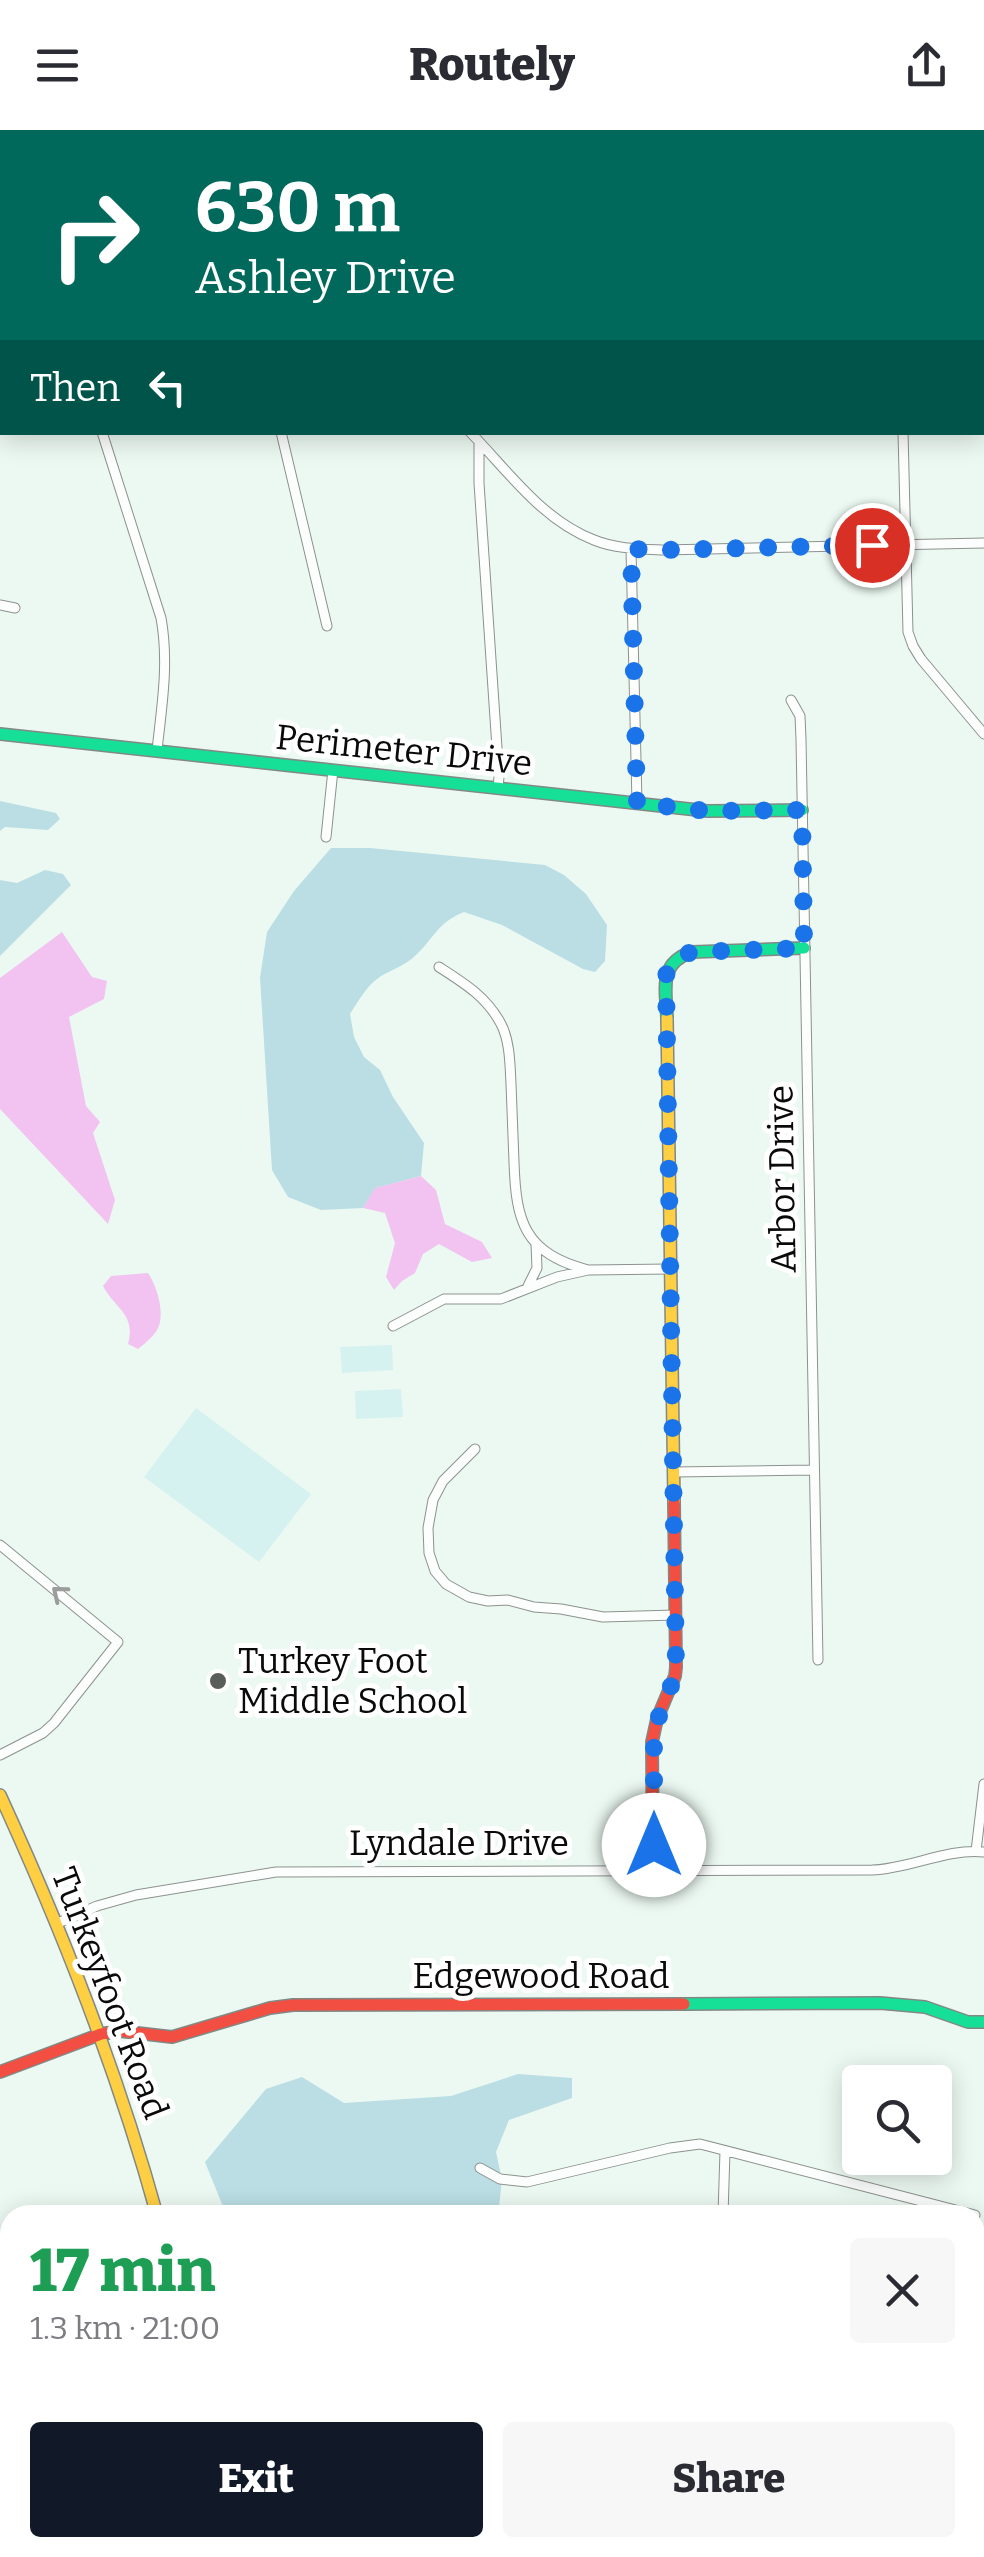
<!DOCTYPE html>
<meta charset="utf-8">
<style>
body{margin:0;font-family:Bitter,serif;background:#f7f7f7;color:#2b2b33;height:100vh;display:flex;flex-direction:column;font-size:38px;white-space:nowrap}
*{box-sizing:border-box;margin:0}
p{font-size:32px;color:#7c7c81}
.icon{flex:none;width:55px;height:55px;fill:none;stroke:currentColor;stroke-width:2;stroke-linecap:round;stroke-linejoin:round}
.map{position:relative;flex:1;overflow:hidden}
.sheet{position:absolute;left:0px;top:2075px;width:985px;height:352px;display:flex;flex-direction:column;background:#fff;border-radius:30px 30px 0 0;box-shadow:0 5px 25px #0003}
.sheet>*{flex:none}
.hud{position:absolute;left:0px;top:0px;width:985px;height:305px;box-shadow:0 5px 25px #0003;background:#00695c;color:#fff;overflow:hidden}
.fabs{position:absolute;left:842px;top:1935px;display:grid;gap:20px}
.fabs a{display:grid;place-items:center;width:110px;height:110px;border-radius:10px;background:#fff;box-shadow:0 5px 25px #0003;font-size:50px}
.pin{position:absolute;display:grid;place-items:center;width:85px;height:85px;color:#fff;margin:-42px;border:5px solid #fff;border-radius:50%;box-shadow:0 2px 10px #0007}
.me{position:absolute;width:110px;margin:-55px;rotate:0deg;stroke-linejoin:round;filter:drop-shadow(0 0 8px #0008)}
.turn{display:flex;align-items:center;gap:35px;height:210px;padding:0 30px;font-size:45px}
.turn .icon{width:130px;height:130px;stroke-width:2.5}
.turn b{display:block;font-size:70px;line-height:85px}
.then{display:flex;align-items:center;height:95px;padding:0 30px;background:#0003;gap:20px;font-size:38px}
.round{display:grid;place-items:center;flex:none;width:105px;height:105px;border-radius:10px;background:#f7f7f7}
.headline{display:flex;align-items:center;justify-content:space-between;height:170px;padding:0 30px}
h1{font-size:60px;font-weight:800;line-height:75px;color:#1e9e55}
.cta{display:flex;gap:20px;margin-top:auto;padding:20px 30px}
.cta a{flex:1;height:115px;border-radius:10px;background:#111827;color:#fff;font-size:40px;font-weight:800;line-height:115px;text-align:center}
.cta a+a{background:#f7f7f7;color:#2b2b33}
header{display:flex;justify-content:space-between;align-items:center;height:130px;padding:0 30px;background:#fff;font-size:45px;font-weight:800}
.map>svg:first-child{display:block}
.green{fill:#ccebec}
.forest{fill:#badee4}
.pitch{fill:#d6f2f0}
.water{fill:#f2c3f1}
.lines{fill:none;stroke-linecap:round;stroke-linejoin:round}
.street-casing{stroke:#8c928e;stroke-width:11}
.fast-casing{stroke:#828885;stroke-width:14}
.slow-casing{stroke:#828885;stroke-width:14}
.jam-casing{stroke:#828885;stroke-width:14}
.street{stroke:#fcfefd;stroke-width:9}
.fast{stroke:#16e098;stroke-width:11}
.slow{stroke:#ffcf43;stroke-width:11}
.jam{stroke:#f24e42;stroke-width:11}
.oneway{stroke:#9b9c9c}
.route{stroke:#1a73e8;stroke-width:18;stroke-dasharray:0 32.4}
.poi-dot{fill:#595e5b;stroke:#fff;stroke-width:4}
.labels{text-anchor:middle;stroke-width:10;stroke-linejoin:round;paint-order:stroke}
.street-label{font-size:35px;fill:#0a0a0a;stroke:#fff}
.poi-label{font-size:35px;fill:#0a0a0a;stroke:#fff;text-anchor:start}
</style>
<header><svg class="icon" aria-label="menu" viewBox="0 0 24 24"><path d="M4 6h16M4 12h16M4 18h16"/></svg>Routely<svg class="icon" aria-label="share" viewBox="0 0 24 24"><path d="M12 15V3M7 8l5-5 5 5M5 13v7h14v-7"/></svg></header>
<div class="map">
<svg width="984" height="2427" viewBox="0 0 984 2427">
<rect width="100%" height="100%" fill="#ecf9f2"/>
<path class="green" d="M0,2189H10V2418H243L245,2427H0Z"/>
<path class="forest" d="M0,671L56,683L60,689L48,700L5,697L0,701Z
M331,718H370L545,735L564,745L586,764L607,795L605,831L595,842L583,839L502,795L464,782C437,793 436,806 416,825C406,835 393,839 381,846C367,855 359,870 350,884L354,907L364,927L380,940L393,967L424,1013L421,1046L376,1058L363,1078L321,1080L288,1067L272,1040L260,848L267,802L294,761Z
M45,740L63,744L71,755L0,826V750L17,753Z
M518,1944L572,1948V1968L509,1990L496,2022L502,2050L498,2085H237L222,2074L205,2032L266,1959L302,1947L344,1973L451,1966Z"/>
<path class="pitch" d="M392,1215L393,1240L342,1243L340,1217Z
M401,1259L403,1287L356,1289L355,1261Z
M196,1278L311,1364L259,1432L144,1347Z"/>
<path class="water" d="M62,802L92,847L107,851L104,869L69,887L86,976L100,992L93,1003L115,1070L108,1094L0,979V848Z
M421,1046L436,1060L445,1094L482,1112L492,1128L472,1132L439,1114L423,1124L415,1143L402,1151L394,1160L386,1147L395,1113L385,1083L363,1078L375,1058Z
M148,1143C157,1156 166,1185 157,1200C153,1207 144,1214 138,1219L128,1214C136,1184 116,1180 103,1156L111,1146Z
M285,2418H454L461,2419L468,2427H284Z"/>
<g class="lines">
<g class="street-casing">
<path id="street" d="M45,0V2
M897,0V2
M240,2L241,0
M982,253H984
M0,275H2
M102,302L161,488C169,532 162,575 157,620
M281,302L327,496
M470,302C508,341 542,390 594,410C616,419 640,419 664,420L984,413
M903,302L908,502L913,516L921,529L984,604
M479,312V353L499,647L498,658
M631,419L637,673
M0,475L15,478
M791,570L800,586L801,609L818,1530
M326,707L333,640
M439,837C464,853 487,867 501,894C510,911 510,935 511,954C512,980 513,1006 514,1032C516,1092 524,1123 588,1140
M528,1156L537,1138L536,1115
M393,1196L444,1169H501L557,1147L588,1140L670,1139
M475,1319L443,1351L433,1370L428,1398L429,1423L435,1441L446,1454L469,1467L488,1471L508,1470L534,1477L561,1479L603,1487L676,1485
M674,1342L814,1340
M0,1415L118,1512L54,1593L43,1603L0,1625
M976,1721L984,1654
M58,1793L97,1776L136,1765L276,1742L872,1740C910,1739 946,1718 984,1722
M480,2038L500,2049L527,2052L670,2018L700,2014L975,2085
M723,2085L725,2021
M482,2418L483,2427
M955,2427L971,2418"/>
</g>
<g class="fast-casing">
<path id="fast" d="M577,2L582,0
M0,604L707,681L802,680
M667,888C666,859 658,833 692,822L804,818
M684,1874L880,1873L925,1877L968,1892H984
M0,2189H10
M243,2418L245,2427"/>
</g>
<g class="slow-casing">
<path id="slow" d="M667,888L674,1372
M0,1665C63,1802 117,1940 157,2085"/>
</g>
<g class="jam-casing">
<path id="jam" d="M0,128H2
M653,1740L652,1612L657,1589L675,1546L676,1537L674,1372
M0,1942L101,1904L120,1901L172,1907L270,1878L293,1875L684,1874
M975,2260L984,2262"/>
</g>
<use href="#street" class="street"/>
<use href="#fast" class="fast"/>
<use href="#slow" class="slow"/>
<use href="#jam" class="jam"/>
</g>
<defs><path id="oneway-chevron" d="M-2-3.5L2.5 0L-2 3.5" fill="none" stroke-width="1.6" stroke-linecap="round" stroke-linejoin="round" transform="scale(2.5)"/></defs>
<use class="oneway" href="#oneway-chevron" transform="translate(59 1463) rotate(-141)"/>
<g class="lines">
<path class="route" d="M654,1715V1599L675,1546L676,1537L666,846C669,832 679,826 692,822L804,818V808L802,680L707,681L637,673L631,419L664,420L872,415"/>
</g>
<circle class="poi-dot" cx="218" cy="1551" r="10"/>
<g class="labels">
<g class="street-label">
<text transform="translate(404 620) rotate(6)" y="12">Perimeter Drive</text>
<text transform="translate(782 1049) rotate(-91)" y="12">Arbor Drive</text>
<text x="459" y="1725">Lyndale Drive</text>
<text x="541" y="1858">Edgewood Road</text>
<text transform="translate(110 1863) rotate(69)" y="12">Turkeyfoot Road</text>
</g>
<g class="poi-label">
<text x="238" y="1543">Turkey Foot<tspan x="238" dy="40">Middle School</tspan></text>
</g>
</g>
</svg>
<div class="fabs">
<a><svg class="icon" aria-label="search" viewBox="0 0 24 24"><circle cx="10" cy="10" r="6"/><path d="M15 15l6 6"/></svg></a>
</div>
<div class="pin" style="left:872px;top:415px;background:#d93025"><svg class="icon" aria-label="arrive" viewBox="0 0 24 24"><path d="M6 21V4h12l-3 4 3 4H6"/></svg></div>
<svg class="me" style="left:654px;top:1715px" viewBox="-20 -20 40 40"><circle r="19" fill="#fff"/><path d="M0-13L10 11 0 6-10 11z" fill="#1a73e8"/></svg>
<div class="hud">
<div class="turn"><svg class="icon" aria-label="right" viewBox="0 0 24 24"><path d="M7 20v-9h11M14 6l5 5-5 5"/></svg><div><b>630 m</b>Ashley Drive</div></div>
<div class="then">Then<svg class="icon" aria-label="left" viewBox="0 0 24 24"><path d="M17 20v-9H6M10 6l-5 5 5 5"/></svg></div>
</div>
<section class="sheet">
<div class="headline"><div><h1>17 min</h1><p>1.3 km · 21:00</p></div><a class="round"><svg class="icon" aria-label="close" viewBox="0 0 24 24"><path d="M6 6l12 12M18 6L6 18"/></svg></a></div>
<div class="cta"><a>Exit</a><a>Share</a></div>
</section>
</div>
